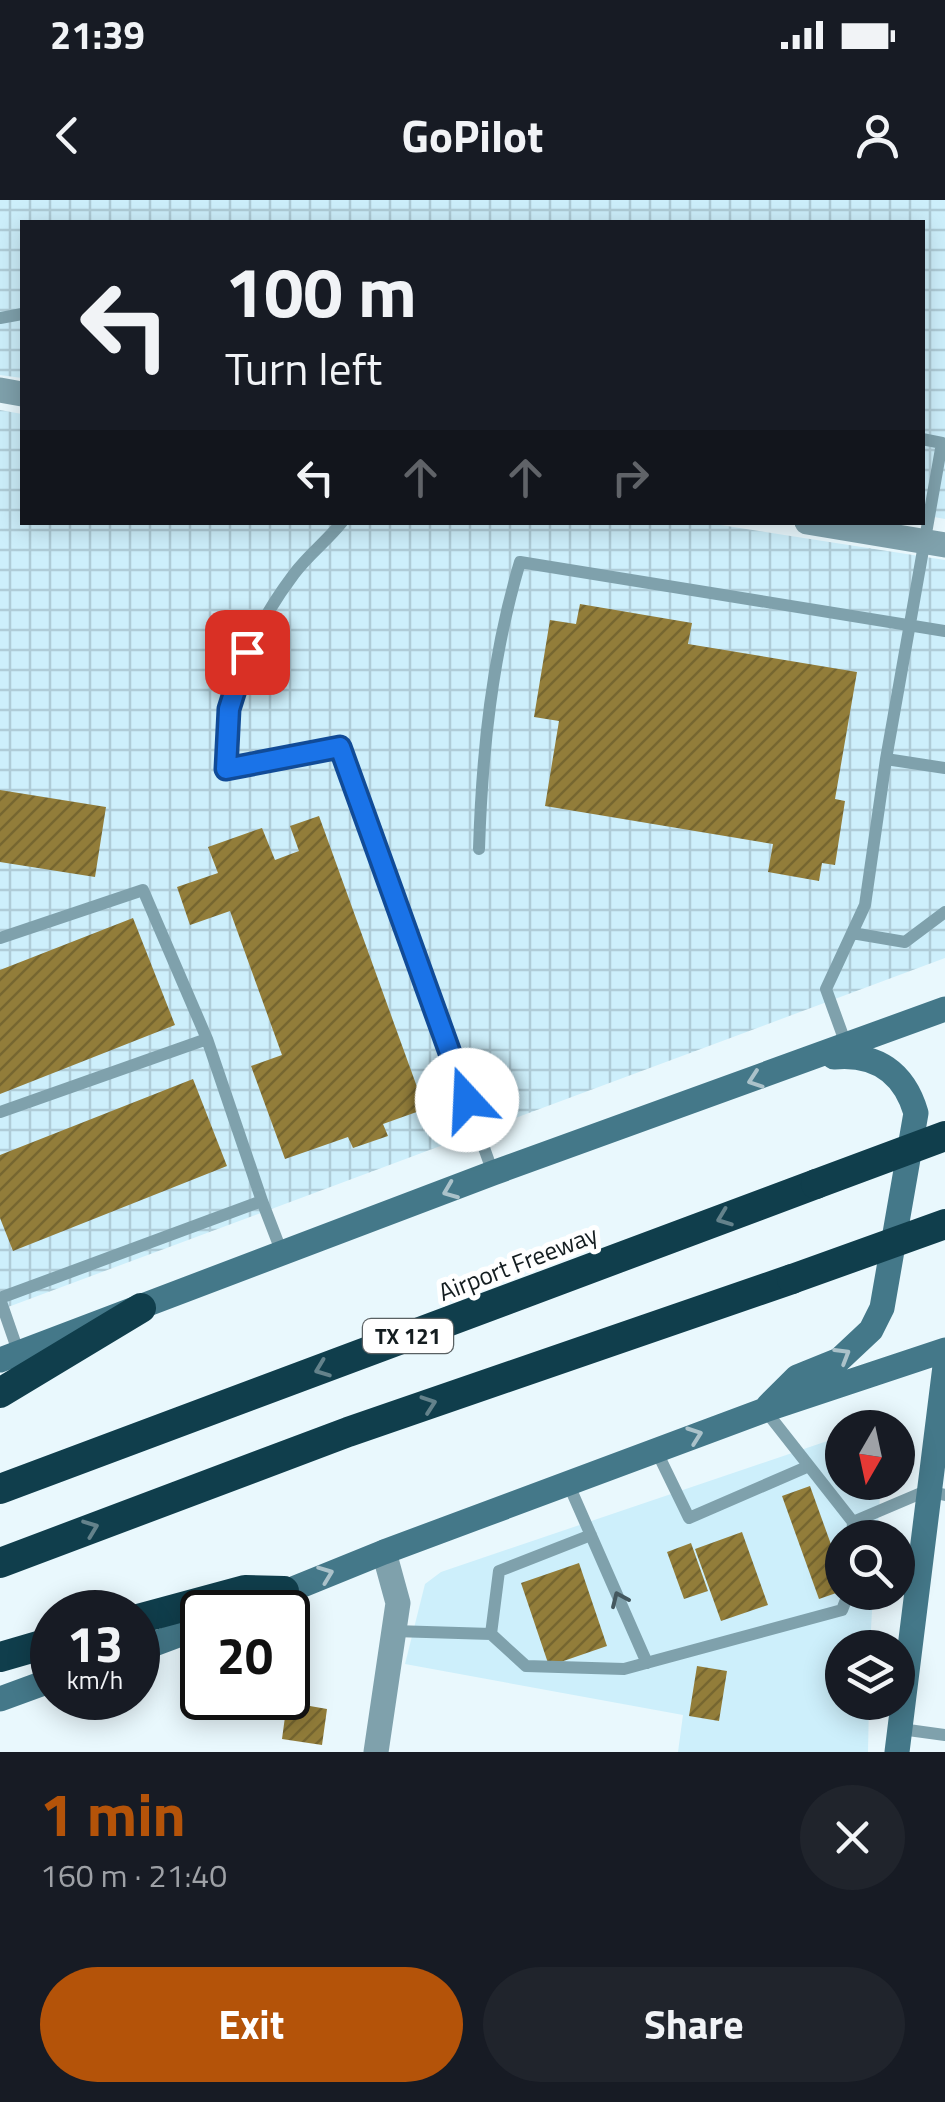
<!DOCTYPE html>
<meta charset="utf-8">
<style>
body{margin:0;font-family:"Titillium Web",sans-serif;background:#20242c;color:#f1f3f6;height:100vh;display:flex;flex-direction:column;font-size:38px;white-space:nowrap}
*{box-sizing:border-box;margin:0}
p{font-size:32px;color:#9ea1a6}
.icon{flex:none;width:55px;height:55px;fill:none;stroke:currentColor;stroke-width:2;stroke-linecap:round;stroke-linejoin:round}
.map{position:relative;height:1552px;overflow:hidden}
.panel{display:flex;flex-direction:column;background:#171b24;flex:1}
.panel>*{flex:none}
.guide{position:absolute;left:20px;top:20px;width:905px;height:305px;border-radius:0px;box-shadow:0 5px 25px #0003;background:#171b24;color:#f1f3f6;overflow:hidden}
.needle{width:65px;rotate:189deg}
.fabs{position:absolute;left:825px;top:1210px;display:grid;gap:20px}
.fabs a{display:grid;place-items:center;width:90px;height:90px;border-radius:50%;background:#171b24;box-shadow:0 5px 25px #0003;font-size:50px}
.speed{position:absolute;left:30px;top:1390px;display:flex;gap:20px;font-size:50px;font-weight:700;text-align:center}
.speed>*{display:grid;place-content:center;width:130px;height:130px;border-radius:50%;background:#171b24;box-shadow:0 5px 25px #0003;line-height:1}
.speed small{font-size:25px;font-weight:400}
.speed .limit{border:5px solid #111;border-radius:15px;background:#fff;color:#111}
.pin{position:absolute;display:grid;place-items:center;width:85px;height:85px;color:#fff;margin:-42px;border-radius:20px;box-shadow:0 5px 15px #0006}
.me{position:absolute;width:110px;margin:-55px;rotate:340deg;stroke-linejoin:round;filter:drop-shadow(0 0 8px #0008)}
.turn{display:flex;align-items:center;gap:35px;height:210px;padding:0 40px;font-size:45px}
.turn .icon{width:130px;height:130px;stroke-width:2.5}
.turn b{display:block;font-size:70px;line-height:85px}
.lanes{display:flex;align-items:center;height:95px;padding:0 40px;background:#0003;justify-content:center;gap:50px;direction:ltr}
.lanes .off{opacity:.35}
.round{display:grid;place-items:center;flex:none;width:105px;height:105px;border-radius:52px;background:#20242c}
.summary{display:flex;align-items:center;justify-content:space-between;height:170px;padding:0 40px}
h1{font-size:60px;font-weight:700;line-height:75px;color:#b45309}
.cta{display:flex;gap:20px;margin-top:auto;padding:20px 40px}
.cta a{flex:1;height:115px;border-radius:60px;background:#b45309;color:#fff;font-size:40px;font-weight:700;line-height:115px;text-align:center}
.cta a+a{background:#20242c;color:#f1f3f6}
.status{display:flex;justify-content:space-between;align-items:center;height:70px;padding:0 50px;background:#171b24;direction:ltr}
.status svg{height:28px;fill:currentColor}
header{display:flex;justify-content:space-between;align-items:center;height:130px;padding:0 40px;background:#171b24;font-size:45px;font-weight:700}
.map>svg:first-child{display:block}
.built{fill:#cdeffb}
.industrial{fill:url(#industrial-grid)}
.building{fill:url(#building-hatch)}
.lines{fill:none;stroke-linecap:round;stroke-linejoin:round}
.lane{stroke:#7fa1ac;stroke-width:12}
.street{stroke:#7fa1ac;stroke-width:25}
.secondary{stroke:#447889;stroke-width:25}
.highway{stroke:#103e4c;stroke-width:30}
.highway-bridge{stroke:#103e4c;stroke-width:30}
.oneway{stroke:#abc2ca}
.oneway2{stroke:#64828b}
.oneway3{stroke:#44585f}
.route-casing{stroke:#114b97;stroke-width:25}
.route{stroke:#1a73e8;stroke-width:18}
.labels{text-anchor:middle;stroke-width:10;stroke-linejoin:round;paint-order:stroke}
.shield{fill:#fff;stroke:#5a6163;stroke-width:2.5}
.shield-label{font-size:22px;font-weight:bold;fill:#141d20}
.street-label{font-size:25px;fill:#141d20;stroke:#fff}
</style>
<div class="status"><b>21:39</b><svg viewBox="0 0 49 12"><path d="M0 12V9h3v3zM5 12V6h3v6zM10 12V3h3v9zM15 12V0h3v12zM26 1h20v11H26zM47 4h2v5h-2z"/></svg></div>
<header><svg class="icon" aria-label="back" viewBox="0 0 24 24"><path d="M15 5l-7 7 7 7"/></svg>GoPilot<svg class="icon" aria-label="person" viewBox="0 0 24 24"><circle cx="12" cy="8" r="4"/><path d="M4 21q1-7 8-7t8 7"/></svg></header>
<div class="map">
<svg width="945" height="1552" viewBox="0 0 945 1552">
<defs>
<pattern id="industrial-grid" width="8" height="8" patternUnits="userSpaceOnUse" patternTransform="scale(2.5)"><rect width="8" height="8" fill="#cdeffb"/><path d="M0 4h8M4 0v8" fill="none" stroke="#afccd7"/></pattern>
<pattern id="building-hatch" width="6" height="6" patternUnits="userSpaceOnUse" patternTransform="scale(2.5)"><rect width="6" height="6" fill="#927d3a"/><path d="M-1 1l2-2M0 6l6-6M5 7l2-2" fill="none" stroke="#766630"/></pattern>
</defs>
<rect width="100%" height="100%" fill="#e9f8fd"/>
<path class="built" d="M842,1236V1282L881,1283L877,1337L842,1338V1392L873,1393L870,1447L842,1448V1502L869,1503L868,1552H678L683,1515L405,1464L425,1384L441,1372Z"/>
<path class="industrial" d="M0,0H945V319L923,315L922,22H22V178L0,175Z
M0,210L22,214V322L708,323L945,360V758L0,1110Z"/>
<path class="building" d="M580,404L692,423L688,444L857,472L835,599L845,601L835,665L822,663L819,681L768,672L773,644L545,606L559,521L534,517L550,420L576,424Z
M0,590L106,607L95,677L0,662Z
M319,616L425,909L383,924L388,936L353,948L348,937L285,959L251,866L282,855L230,711L190,725L177,687L218,673L208,647L262,628L275,660L299,651L290,626Z
M133,718L175,825L0,894V770Z
M193,879L227,966L13,1051L0,1018V955Z
M810,1286L842,1375V1391L819,1399L782,1296Z
M742,1332L768,1405L721,1421L695,1349Z
M691,1343L708,1391L684,1399L667,1352Z
M579,1363L607,1446L549,1466L521,1383Z
M697,1466L727,1471L719,1521L689,1516Z
M287,1502L327,1509L322,1545L282,1539Z"/>
<g class="lines">
<path class="lane" d="M0,118L22,114
M342,322C327,341 308,355 294,374C251,431 222,497 226,569L341,547L493,973
M886,559L942,243L922,239
M479,649C482,552 492,456 520,362L945,431
M852,733L905,742L945,712
M0,738L143,690L207,839
M847,847L826,789L865,705L886,559L945,568
M0,912L207,839L262,1001
M0,1098L262,1001L282,1053
M0,1099L19,1154
M765,1210L853,1322
M656,1250L689,1318L809,1266
M568,1283L647,1463
M852,1338L853,1322L926,1291L945,1295
M394,1431L491,1434L526,1466L624,1469L842,1410L849,1392
M491,1434L499,1371L591,1335
M901,1529L945,1535"/>
<path class="street" d="M0,190L22,194
M807,322L945,345
M376,1552L398,1403L384,1352"/>
<path class="secondary" d="M0,1160L493,973L945,809
M768,1206L797,1177L839,1160L871,1130L882,1108L916,913C904,872 876,853 834,857
M236,1412L384,1352L765,1210L945,1150
M138,1450L202,1426
M0,1499L52,1480
M897,1552L945,1166"/>
<path class="highway" d="M0,1193L141,1108
M0,1289L816,984
M0,1363L348,1232L792,1079
M138,1419L245,1390L284,1391
M0,1457L52,1442"/>
<path class="highway-bridge" d="M816,984L945,936
M792,1079L945,1024"/>
</g>
<defs><path id="oneway-chevron" d="M-2-3.5L2.5 0L-2 3.5" fill="none" stroke-width="1.6" stroke-linecap="round" stroke-linejoin="round" transform="scale(2.5)"/></defs>
<g class="oneway">
<use href="#oneway-chevron" transform="translate(755 880) rotate(161)"/>
<use href="#oneway-chevron" transform="translate(450 991) rotate(158)"/>
<use href="#oneway-chevron" transform="translate(843 1155) rotate(-31)"/>
<use href="#oneway-chevron" transform="translate(695 1235) rotate(-20)"/>
<use href="#oneway-chevron" transform="translate(326 1374) rotate(-21)"/>
</g>
<g class="oneway2">
<use href="#oneway-chevron" transform="translate(724 1018) rotate(159)"/>
<use href="#oneway-chevron" transform="translate(322 1169) rotate(159)"/>
<use href="#oneway-chevron" transform="translate(429 1204) rotate(-19)"/>
<use href="#oneway-chevron" transform="translate(91 1328) rotate(-21)"/>
</g>
<use class="oneway3" href="#oneway-chevron" transform="translate(619 1399) rotate(-114)"/>
<g class="lines">
<g class="route-casing">
<path id="route" d="M247,452L229,509L226,569L340,547L467,900"/>
</g>
<use href="#route" class="route"/>
</g>
<g class="labels">
<rect class="shield" x="363" y="1119" width="90" height="34" rx="8"/>
<g class="shield-label">
<text x="408" y="1144">TX 121</text>
</g>
<g class="street-label">
<text transform="translate(518 1063) rotate(-21)" y="9">Airport Freeway</text>
</g>
</g>
</svg>
<div class="fabs">
<a><svg class="needle" viewBox="-14 -14 28 28"><path d="M0-13l5 13h-10z" fill="#e53935"/><path d="M0 13l5-13h-10z" fill="#9ea1a6"/></svg></a>
<a><svg class="icon" aria-label="search" viewBox="0 0 24 24"><circle cx="10" cy="10" r="6"/><path d="M15 15l6 6"/></svg></a>
<a><svg class="icon" aria-label="layers" viewBox="0 0 24 24"><path d="M12 4l9 5-9 5-9-5zM3 14l9 5 9-5"/></svg></a>
</div>
<div class="speed"><div>13<small>km/h</small></div><div class="limit">20</div></div>
<div class="pin" style="left:247px;top:452px;background:#d93025"><svg class="icon" aria-label="arrive" viewBox="0 0 24 24"><path d="M6 21V4h12l-3 4 3 4H6"/></svg></div>
<svg class="me" style="left:467px;top:900px" viewBox="-20 -20 40 40"><circle r="19" fill="#fff"/><path d="M0-13L10 11 0 6-10 11z" fill="#1a73e8"/></svg>
<div class="guide">
<div class="turn"><svg class="icon" aria-label="left" viewBox="0 0 24 24"><path d="M17 20v-9H6M10 6l-5 5 5 5"/></svg><div><b>100 m</b>Turn left</div></div>
<div class="lanes"><svg class="icon" aria-label="left" viewBox="0 0 24 24"><path d="M17 20v-9H6M10 6l-5 5 5 5"/></svg><svg class="icon off" aria-label="ahead" viewBox="0 0 24 24"><path d="M12 20V5M6 11l6-6 6 6"/></svg><svg class="icon off" aria-label="ahead" viewBox="0 0 24 24"><path d="M12 20V5M6 11l6-6 6 6"/></svg><svg class="icon off" aria-label="right" viewBox="0 0 24 24"><path d="M7 20v-9h11M14 6l5 5-5 5"/></svg></div>
</div>
</div>
<section class="panel">
<div class="summary"><div><h1>1 min</h1><p>160 m · 21:40</p></div><a class="round"><svg class="icon" aria-label="close" viewBox="0 0 24 24"><path d="M6 6l12 12M18 6L6 18"/></svg></a></div>
<div class="cta"><a>Exit</a><a>Share</a></div>
</section>
